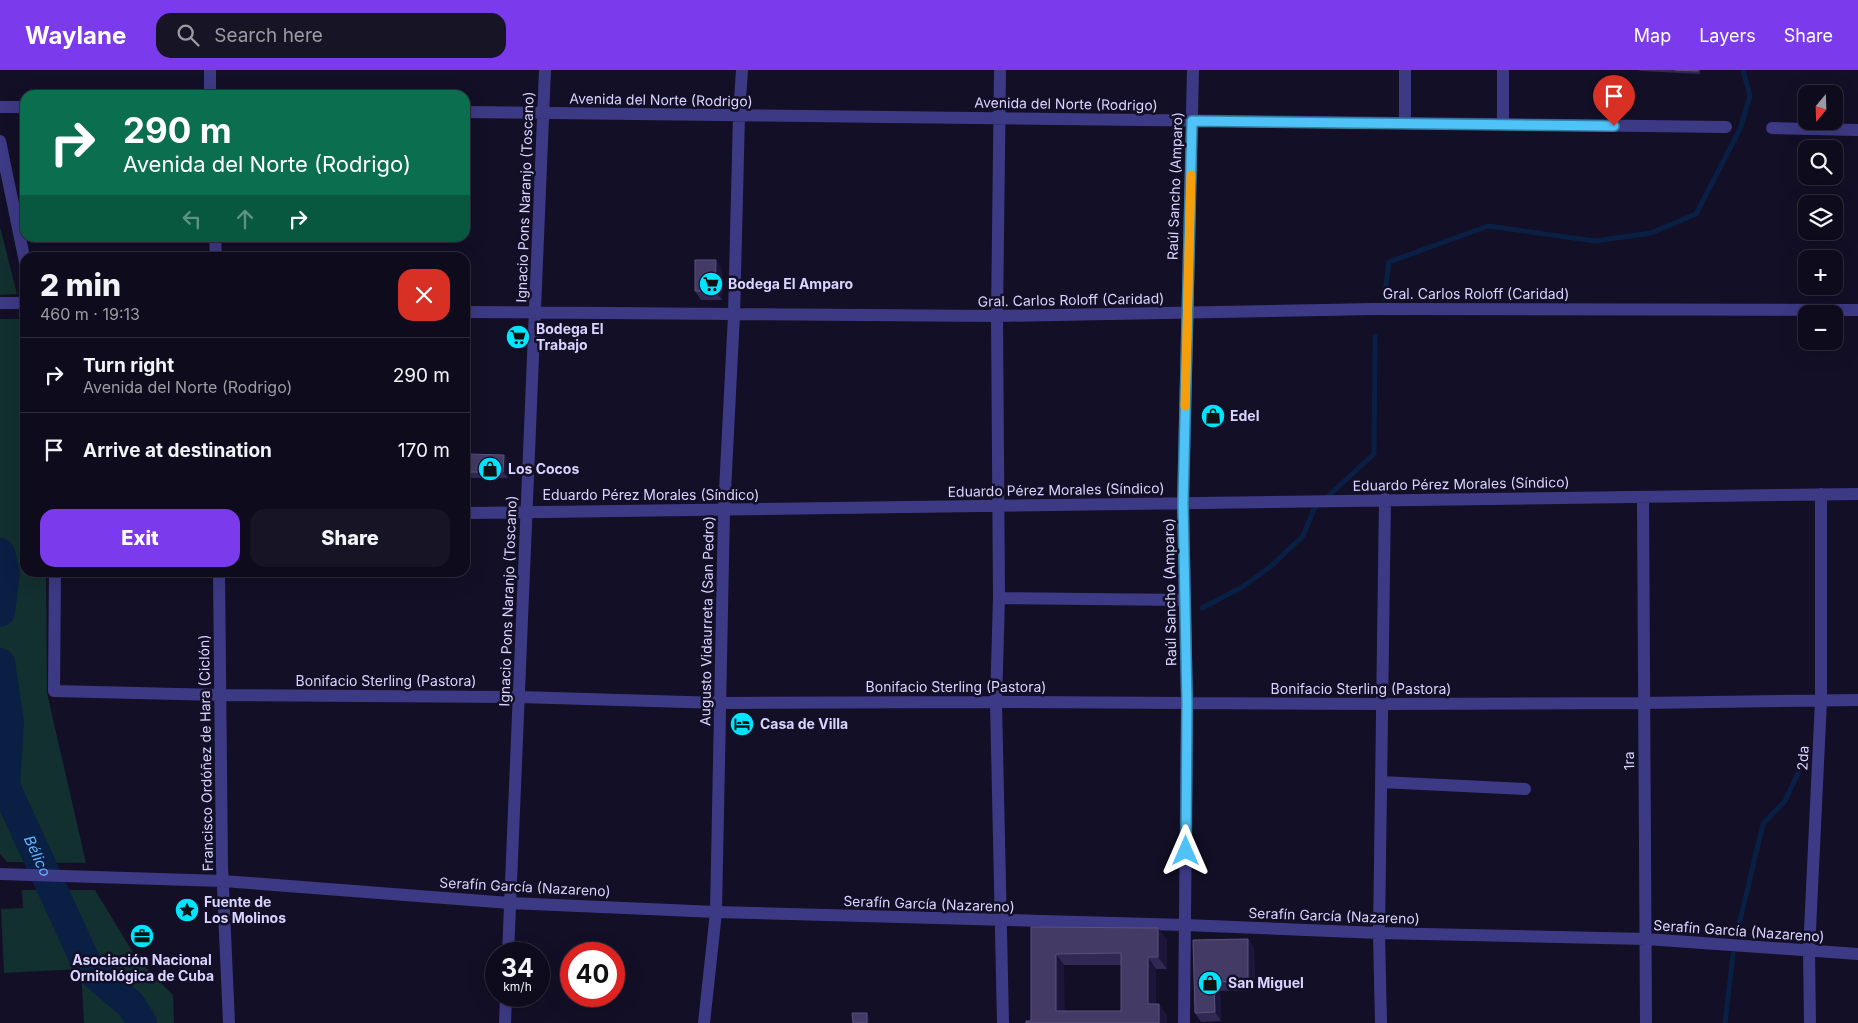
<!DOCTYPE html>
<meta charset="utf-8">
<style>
body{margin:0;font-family:Inter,sans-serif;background:#171425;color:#f1f3f6;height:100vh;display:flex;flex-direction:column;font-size:19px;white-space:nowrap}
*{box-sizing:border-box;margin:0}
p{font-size:16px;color:#9b9ba3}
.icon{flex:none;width:28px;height:28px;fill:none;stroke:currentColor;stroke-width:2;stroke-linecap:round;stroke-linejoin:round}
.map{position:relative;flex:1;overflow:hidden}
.side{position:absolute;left:20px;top:182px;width:450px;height:325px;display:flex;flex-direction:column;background:#0e0b1c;border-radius:15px;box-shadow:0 5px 20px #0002,0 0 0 1px #2e2b3b}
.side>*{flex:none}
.top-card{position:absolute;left:20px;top:20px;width:450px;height:152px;border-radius:15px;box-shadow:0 5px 20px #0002,0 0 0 1px #2e2b3b;background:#0b6e4f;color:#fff;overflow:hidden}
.needle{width:32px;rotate:199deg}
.fabs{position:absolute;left:1798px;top:15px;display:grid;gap:10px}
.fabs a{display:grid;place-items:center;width:45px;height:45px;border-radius:10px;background:#0e0b1c;box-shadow:0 5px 20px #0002,0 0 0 1px #2e2b3b;font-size:25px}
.speed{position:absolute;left:485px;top:872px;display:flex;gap:10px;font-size:25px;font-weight:700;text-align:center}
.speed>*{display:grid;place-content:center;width:65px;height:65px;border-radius:50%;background:#0e0b1c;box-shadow:0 5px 20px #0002,0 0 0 1px #2e2b3b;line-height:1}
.speed small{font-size:12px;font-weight:400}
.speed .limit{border:8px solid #d22;background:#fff;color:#111}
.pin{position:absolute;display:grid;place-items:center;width:42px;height:42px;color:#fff;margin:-51px -21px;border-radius:50% 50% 50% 0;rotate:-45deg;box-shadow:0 0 5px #0007}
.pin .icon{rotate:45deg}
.me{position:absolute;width:55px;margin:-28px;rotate:0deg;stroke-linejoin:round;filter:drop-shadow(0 0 4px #0008)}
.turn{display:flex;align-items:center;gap:18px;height:105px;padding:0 20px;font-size:22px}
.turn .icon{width:65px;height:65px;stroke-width:2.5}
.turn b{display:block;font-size:35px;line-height:42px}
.lanes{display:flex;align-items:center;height:48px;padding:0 20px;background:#0003;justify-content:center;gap:25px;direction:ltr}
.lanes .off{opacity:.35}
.round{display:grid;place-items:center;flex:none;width:52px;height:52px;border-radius:15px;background:#171425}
.headline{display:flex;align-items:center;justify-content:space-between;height:85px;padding:0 20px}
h1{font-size:30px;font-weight:800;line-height:38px}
.button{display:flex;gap:10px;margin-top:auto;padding:10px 20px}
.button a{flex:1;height:58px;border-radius:15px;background:#7c3aed;color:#fff;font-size:20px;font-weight:800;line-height:58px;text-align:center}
.button a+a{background:#171425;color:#f1f3f6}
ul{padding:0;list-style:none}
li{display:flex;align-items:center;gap:15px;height:75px;padding:0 20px;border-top:1px solid #2e2b3b}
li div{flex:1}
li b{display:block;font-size:19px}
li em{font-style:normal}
header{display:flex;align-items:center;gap:30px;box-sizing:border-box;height:70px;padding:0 25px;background:#7c3aed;color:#fff}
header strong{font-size:24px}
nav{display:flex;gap:28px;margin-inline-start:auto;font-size:18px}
.search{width:350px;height:45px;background:#171425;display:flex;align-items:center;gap:12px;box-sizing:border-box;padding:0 18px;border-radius:15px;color:#9b9ba3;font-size:19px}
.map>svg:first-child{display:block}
.green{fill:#12302f}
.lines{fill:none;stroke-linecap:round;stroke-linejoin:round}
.stream{stroke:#0a1f44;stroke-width:5}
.river{stroke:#0a1f44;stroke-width:30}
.minor{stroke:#3d3a85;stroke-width:12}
.wall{fill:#312854;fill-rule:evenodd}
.shaded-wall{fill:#1d163a}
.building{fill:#433a66;stroke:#5a527e;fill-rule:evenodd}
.route-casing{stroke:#337fa1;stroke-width:12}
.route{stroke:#4fc3f7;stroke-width:9}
.slow{stroke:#f59e0b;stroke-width:9}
.labels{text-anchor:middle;stroke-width:5;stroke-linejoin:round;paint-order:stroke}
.street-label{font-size:14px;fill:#d9d4ff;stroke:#130f26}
.poi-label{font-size:14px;font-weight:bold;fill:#d9d4ff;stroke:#130f26;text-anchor:start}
.water-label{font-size:15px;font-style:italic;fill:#62b6ff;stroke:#130f26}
</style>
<header>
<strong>Waylane</strong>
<div class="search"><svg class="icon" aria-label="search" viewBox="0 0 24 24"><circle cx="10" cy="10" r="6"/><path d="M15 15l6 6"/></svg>Search here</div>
<nav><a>Map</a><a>Layers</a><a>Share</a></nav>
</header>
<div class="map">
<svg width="1858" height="953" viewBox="0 0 1858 953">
<rect width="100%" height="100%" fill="#130f26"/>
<path class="green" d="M0,157L17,224L0,225Z
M0,249H24L25,502L46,503L47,623L86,793L7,792L0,784Z
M22,820H95L137,889L173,925L174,953H84L81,899L4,903L1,839L23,838Z"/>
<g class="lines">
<path class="stream" d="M1384,229L1389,192L1488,156L1595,171L1651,163L1696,144L1740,59L1750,26L1743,0
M1202,538L1242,517L1270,497L1303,466L1314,439L1374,384L1375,266
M1737,863L1763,754L1785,731L1808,682
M1725,953L1733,884"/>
<g class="river">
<path d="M0,483L5,503L0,542"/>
<path id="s1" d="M0,593L9,652L5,716L89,899L131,935L142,953"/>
</g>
<path class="minor" d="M210,0V25
M1000,0L997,246L999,528L996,632L1003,953
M0,37H25
M465,42L1726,57
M1405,53V0
M1503,54V0
M1772,58L1858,60
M0,71L25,192
M215,168L216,188
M0,233H25
M465,242L997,246L1374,239L1858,240
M1643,428L1646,953
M465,443L1858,424
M55,502L54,621L220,625L519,627L720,633L996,632L1382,634L1643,633L1858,630
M219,502L222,796L229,953
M999,528L1185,530
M1381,712L1525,719
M0,804L223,811L510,833L716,842L1185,855L1379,863L1646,869L1858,884
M508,884L545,0
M505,953L506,926
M704,953L716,842L724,440L734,245L739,45L742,0
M1184,953L1187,633L1183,434L1193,0
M1381,953L1379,863L1385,429
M1810,953L1809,881L1821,631V424"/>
</g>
<path class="wall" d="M1639,0H1700V4L1640,1Z
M722,199V230H701L695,221Z
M508,391V408H472L467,402Z
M1031,857L1167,869V899H1156V934L1167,945V953H1026L1031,951ZM1064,895H1121V941H1064Z
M1248,869L1254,878L1255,920L1220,921L1221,951L1201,952L1195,943L1193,870Z"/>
<path class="shaded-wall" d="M716,190L722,199V230L715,221Z
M504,385L508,391V408L503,402Z
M1158,858L1167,869V899L1158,887Z
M1248,869L1254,878L1255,920L1248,911Z
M1056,884L1064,895L1065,953L1056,941Z
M1148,887L1156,899V946L1148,934Z
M1214,912L1220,921L1221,951L1215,942Z
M1159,934L1167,945V953H1159Z
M867,943L869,946V953H867Z"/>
<path class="building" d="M1675,0H1698V1Z
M695,190H716L715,221H695Z
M468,384L504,385L503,402H467Z
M1031,857L1158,858V887H1148V934H1159V953H1026V951H1031ZM1121,883V941H1056V884Z
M1248,869V911L1214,912L1215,942L1195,943L1193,870Z
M852,943H867V953H853Z"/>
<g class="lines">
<g class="route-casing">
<path id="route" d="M1186,781L1187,633L1183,434L1192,51L1614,56"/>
</g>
<use href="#route" class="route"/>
<path class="slow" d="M1185,336L1191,105"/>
</g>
<defs>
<g id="supermarket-disc" transform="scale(1.25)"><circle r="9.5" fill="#00e5ff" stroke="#130f26"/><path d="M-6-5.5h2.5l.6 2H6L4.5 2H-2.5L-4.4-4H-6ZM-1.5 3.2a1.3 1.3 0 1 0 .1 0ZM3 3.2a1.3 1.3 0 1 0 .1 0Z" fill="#111"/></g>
<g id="shop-disc" transform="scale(1.25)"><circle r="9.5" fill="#00e5ff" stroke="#130f26"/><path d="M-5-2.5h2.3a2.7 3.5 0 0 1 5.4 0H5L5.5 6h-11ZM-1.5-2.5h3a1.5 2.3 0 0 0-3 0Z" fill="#111"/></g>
<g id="hotel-disc" transform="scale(1.25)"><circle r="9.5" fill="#00e5ff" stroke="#130f26"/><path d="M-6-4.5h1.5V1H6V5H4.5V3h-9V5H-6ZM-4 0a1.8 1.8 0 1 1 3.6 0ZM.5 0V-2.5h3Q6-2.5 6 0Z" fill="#111"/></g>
<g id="sight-disc" transform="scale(1.25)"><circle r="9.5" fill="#00e5ff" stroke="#130f26"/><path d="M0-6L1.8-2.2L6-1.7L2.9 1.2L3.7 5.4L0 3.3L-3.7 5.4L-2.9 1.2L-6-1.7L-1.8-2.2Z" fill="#111"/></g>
<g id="office-disc" transform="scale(1.25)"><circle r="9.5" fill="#00e5ff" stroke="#130f26"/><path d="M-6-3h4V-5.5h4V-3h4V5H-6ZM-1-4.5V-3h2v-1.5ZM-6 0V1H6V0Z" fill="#111"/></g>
</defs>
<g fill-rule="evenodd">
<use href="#supermarket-disc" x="711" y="214"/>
<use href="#supermarket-disc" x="518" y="267"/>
<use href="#shop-disc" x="1213" y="346"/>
<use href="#shop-disc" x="490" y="399"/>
<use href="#hotel-disc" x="742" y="654"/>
<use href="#sight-disc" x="187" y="840"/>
<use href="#office-disc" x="142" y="866"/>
<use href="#shop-disc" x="1210" y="913"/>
</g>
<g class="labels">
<g class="street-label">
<text transform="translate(661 30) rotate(1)" y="5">Avenida del Norte (Rodrigo)</text>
<text transform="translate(1066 34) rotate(1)" y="5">Avenida del Norte (Rodrigo)</text>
<text transform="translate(1175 116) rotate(-88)" y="5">Raúl Sancho (Amparo)</text>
<text transform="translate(525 127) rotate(-88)" y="5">Ignacio Pons Naranjo (Toscano)</text>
<text x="1476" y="229">Gral. Carlos Roloff (Caridad)</text>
<text transform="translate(1071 230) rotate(-1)" y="5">Gral. Carlos Roloff (Caridad)</text>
<text transform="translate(1461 414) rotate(-1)" y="5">Eduardo Pérez Morales (Síndico)</text>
<text transform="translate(1056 420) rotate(-1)" y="5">Eduardo Pérez Morales (Síndico)</text>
<text x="651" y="430">Eduardo Pérez Morales (Síndico)</text>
<text transform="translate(1170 522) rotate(-91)" y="5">Raúl Sancho (Amparo)</text>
<text transform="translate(508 531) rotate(-88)" y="5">Ignacio Pons Naranjo (Toscano)</text>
<text transform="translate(707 551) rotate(-89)" y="5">Augusto Vidaurreta (San Pedro)</text>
<text x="386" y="616">Bonifacio Sterling (Pastora)</text>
<text x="956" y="622">Bonifacio Sterling (Pastora)</text>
<text x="1361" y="624">Bonifacio Sterling (Pastora)</text>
<text transform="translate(206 683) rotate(-91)" y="5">Francisco Ordóñez de Hara (Ciclón)</text>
<text transform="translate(1803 688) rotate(-87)" y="5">2da</text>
<text transform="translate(1629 691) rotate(-91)" y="5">1ra</text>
<text transform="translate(525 817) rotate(3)" y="5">Serafín García (Nazareno)</text>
<text transform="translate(929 834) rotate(2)" y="5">Serafín García (Nazareno)</text>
<text transform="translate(1334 846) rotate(2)" y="5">Serafín García (Nazareno)</text>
<text transform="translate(1739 861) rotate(4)" y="5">Serafín García (Nazareno)</text>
</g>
<g class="poi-label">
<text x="728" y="219">Bodega El Amparo</text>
<text x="536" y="264">Bodega El<tspan x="536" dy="16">Trabajo</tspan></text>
<text x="1230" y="351">Edel</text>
<text x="508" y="404">Los Cocos</text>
<text x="760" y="659">Casa de Villa</text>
<text x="204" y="837">Fuente de<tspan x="204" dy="16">Los Molinos</tspan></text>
<text x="142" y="895" text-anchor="middle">Asociación Nacional<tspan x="142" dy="16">Ornitológica de Cuba</tspan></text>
<text x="1228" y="918">San Miguel</text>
</g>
<g class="water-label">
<text dy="5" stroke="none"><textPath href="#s1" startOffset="201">Bélico</textPath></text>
</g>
</g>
</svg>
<div class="fabs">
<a><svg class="needle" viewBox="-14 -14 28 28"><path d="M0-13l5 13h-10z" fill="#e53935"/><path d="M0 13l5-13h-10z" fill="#9b9ba3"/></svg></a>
<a><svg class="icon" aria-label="search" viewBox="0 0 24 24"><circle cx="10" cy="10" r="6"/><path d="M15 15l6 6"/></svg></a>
<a><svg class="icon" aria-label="layers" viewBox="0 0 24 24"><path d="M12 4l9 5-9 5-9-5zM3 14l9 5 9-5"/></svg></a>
<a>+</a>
<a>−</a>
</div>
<div class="speed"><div>34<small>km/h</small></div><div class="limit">40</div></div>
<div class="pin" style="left:1614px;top:56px;background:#d93025"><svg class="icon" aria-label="arrive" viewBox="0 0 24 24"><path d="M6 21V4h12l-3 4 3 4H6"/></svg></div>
<svg class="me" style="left:1186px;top:781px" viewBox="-20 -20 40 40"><path d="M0-17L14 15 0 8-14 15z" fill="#4fc3f7" stroke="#fff" stroke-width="4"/></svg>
<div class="top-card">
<div class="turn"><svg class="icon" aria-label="right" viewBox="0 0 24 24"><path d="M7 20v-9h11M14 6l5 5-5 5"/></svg><div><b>290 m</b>Avenida del Norte (Rodrigo)</div></div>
<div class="lanes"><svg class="icon off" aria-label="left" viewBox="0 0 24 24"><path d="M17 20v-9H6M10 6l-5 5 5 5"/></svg><svg class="icon off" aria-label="ahead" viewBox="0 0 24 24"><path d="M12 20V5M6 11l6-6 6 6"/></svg><svg class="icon" aria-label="right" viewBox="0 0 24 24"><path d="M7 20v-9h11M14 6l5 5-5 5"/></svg></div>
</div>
<section class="side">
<div class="headline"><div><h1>2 min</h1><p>460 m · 19:13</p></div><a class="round" style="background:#d93025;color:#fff"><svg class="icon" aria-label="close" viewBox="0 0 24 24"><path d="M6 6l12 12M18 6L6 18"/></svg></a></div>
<ul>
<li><svg class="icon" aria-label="right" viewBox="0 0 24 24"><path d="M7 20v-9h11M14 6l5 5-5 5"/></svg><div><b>Turn right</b><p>Avenida del Norte (Rodrigo)</p></div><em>290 m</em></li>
<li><svg class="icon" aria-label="arrive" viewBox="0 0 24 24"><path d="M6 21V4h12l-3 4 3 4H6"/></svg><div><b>Arrive at destination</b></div><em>170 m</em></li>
</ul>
<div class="button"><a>Exit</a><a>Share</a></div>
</section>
</div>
